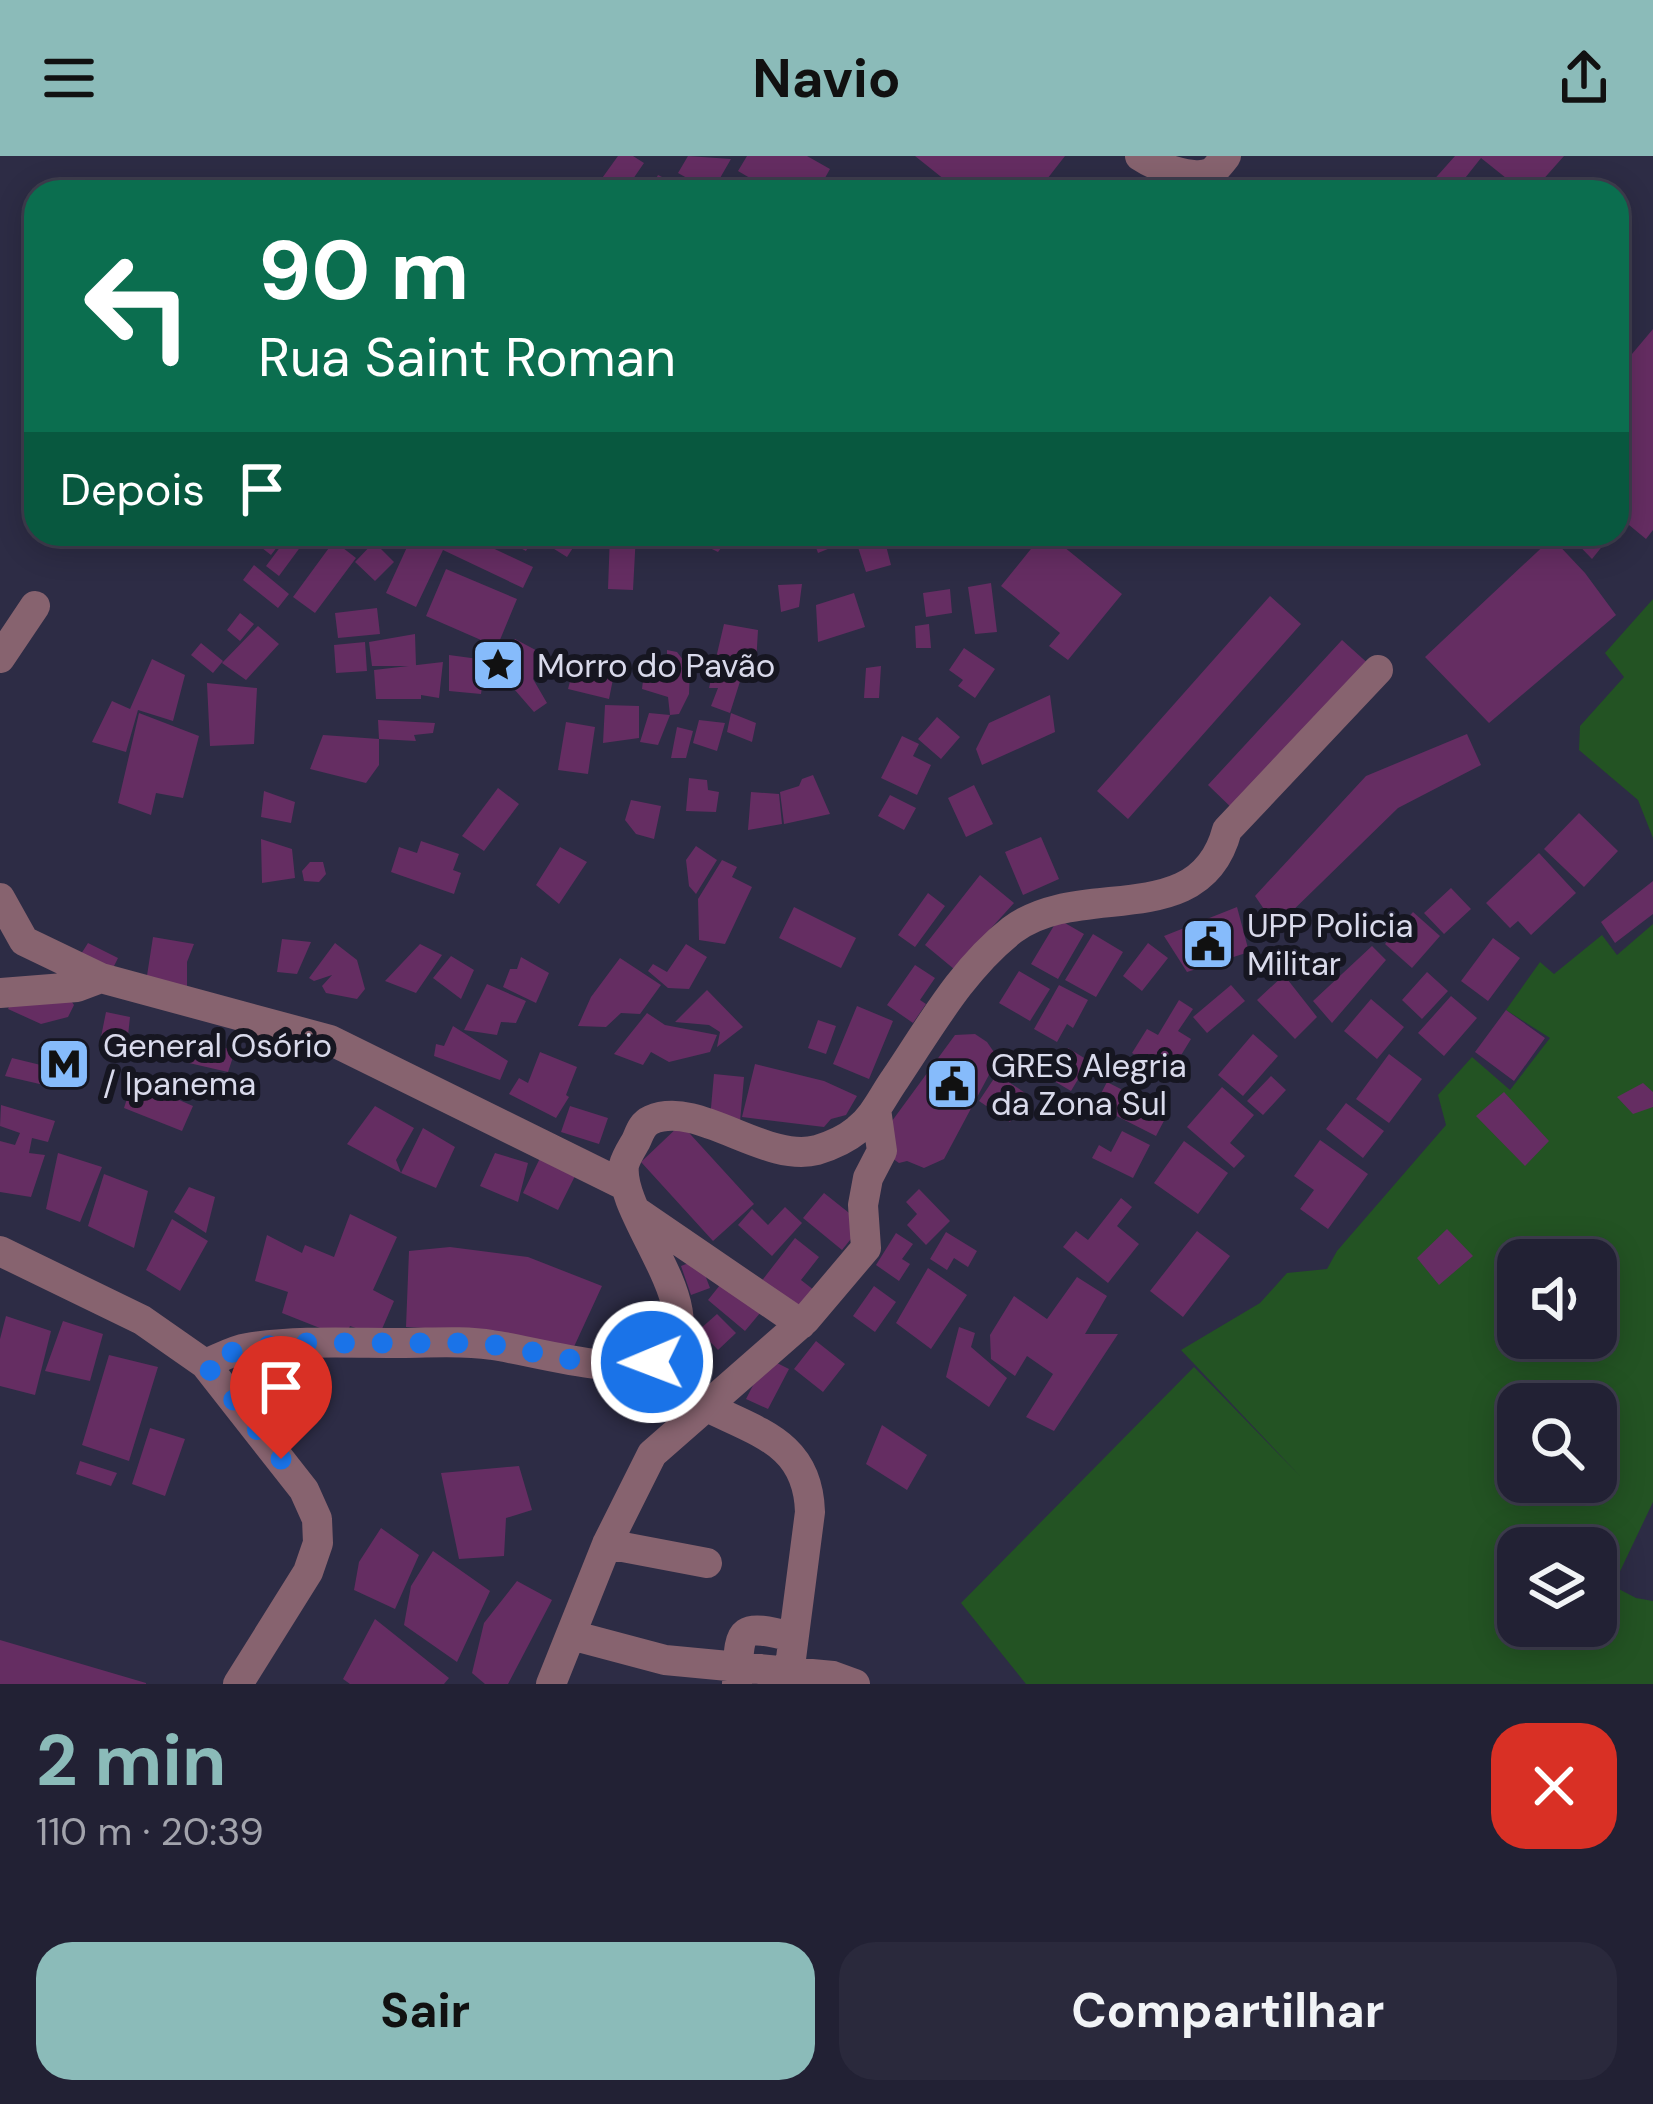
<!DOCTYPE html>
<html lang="pt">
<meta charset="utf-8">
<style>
body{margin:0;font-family:"DM Sans",sans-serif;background:#2a293c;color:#f1f3f6;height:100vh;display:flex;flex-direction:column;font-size:45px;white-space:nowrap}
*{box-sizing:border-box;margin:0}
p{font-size:39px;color:#a2a3ac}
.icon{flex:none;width:66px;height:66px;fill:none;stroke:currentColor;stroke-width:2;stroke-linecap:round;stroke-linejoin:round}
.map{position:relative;height:1528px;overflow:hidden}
.details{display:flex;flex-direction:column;background:#222134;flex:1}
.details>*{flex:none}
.guide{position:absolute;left:24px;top:24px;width:1605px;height:366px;border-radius:36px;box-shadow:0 6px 30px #0003,0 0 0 3px #3f3e4f;background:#0b6e4f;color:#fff;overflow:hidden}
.fabs{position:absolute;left:1497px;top:1083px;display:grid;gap:24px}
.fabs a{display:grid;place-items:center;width:120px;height:120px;border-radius:24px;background:#222134;box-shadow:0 6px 30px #0003,0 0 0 3px #3f3e4f;font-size:60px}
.pin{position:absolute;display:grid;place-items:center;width:102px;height:102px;color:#fff;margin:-123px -51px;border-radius:50% 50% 50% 0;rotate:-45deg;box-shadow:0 0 12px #0007}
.pin .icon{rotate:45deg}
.me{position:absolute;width:132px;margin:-66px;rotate:269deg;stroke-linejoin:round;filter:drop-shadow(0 0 9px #0008)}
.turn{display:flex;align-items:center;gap:42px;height:252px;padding:0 36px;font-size:54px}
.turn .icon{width:156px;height:156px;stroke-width:2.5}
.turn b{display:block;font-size:84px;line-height:102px}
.then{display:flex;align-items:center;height:114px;padding:0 36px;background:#0003;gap:24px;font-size:45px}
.round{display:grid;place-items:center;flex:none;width:126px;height:126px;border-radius:36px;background:#2a293c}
.summary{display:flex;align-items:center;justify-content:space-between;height:204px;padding:0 36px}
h1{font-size:72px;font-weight:700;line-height:90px;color:#8bbbb9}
.cta{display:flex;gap:24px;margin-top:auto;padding:24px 36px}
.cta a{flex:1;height:138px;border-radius:36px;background:#8bbbb9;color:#111;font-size:48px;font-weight:700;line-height:138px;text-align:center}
.cta a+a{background:#2a293c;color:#f1f3f6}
header{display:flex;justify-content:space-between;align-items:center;height:156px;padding:0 36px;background:#8bbbb9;color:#111;font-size:54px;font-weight:700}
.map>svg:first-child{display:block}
.green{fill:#235323;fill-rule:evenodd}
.building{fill:#652d62}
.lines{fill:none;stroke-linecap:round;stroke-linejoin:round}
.minor{stroke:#87636f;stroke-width:30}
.route{stroke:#1a73e8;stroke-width:21;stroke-dasharray:0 37.8}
.labels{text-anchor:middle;stroke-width:12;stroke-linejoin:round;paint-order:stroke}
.poi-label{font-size:33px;fill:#d9daeb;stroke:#161621;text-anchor:start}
</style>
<header><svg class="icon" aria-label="menu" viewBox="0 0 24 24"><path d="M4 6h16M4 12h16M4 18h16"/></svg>Navio<svg class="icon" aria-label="share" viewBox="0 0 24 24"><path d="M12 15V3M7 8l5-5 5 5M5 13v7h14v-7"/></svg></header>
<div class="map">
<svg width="1653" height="1528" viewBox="0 0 1653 1528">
<rect width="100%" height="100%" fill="#2d2c45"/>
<path class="green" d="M1653,443V682L1638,644L1579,594L1580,570L1624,521L1605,497Z
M1653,768V1346L1613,1430L1636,1442L1653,1445V1528H1026L961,1447L1194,1211L1300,1320L1181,1194L1260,1147L1287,1117L1327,1113L1337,1095L1446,969L1438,939L1472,901L1510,934L1550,882L1506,854L1540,806L1554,818L1602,779L1617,799ZM1518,1104H1596V1182H1518ZM1518,1248H1596V1326H1518ZM1518,1392H1596V1470H1518Z"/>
<path class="building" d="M618,0H633L644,7L624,36H616L600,25Z
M688,0L731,3L712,36L678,17Z
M747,0H807L830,13L817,36H774L738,15Z
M915,0H1065L1037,36H960Z
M1455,0H1564L1532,36H1511L1516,30L1481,2L1454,36H1423Z
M658,19L692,36H649Z
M1653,173V374L1646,383L1623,364L1617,371V207L1621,211Z
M244,378H287L271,399Z
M290,378L307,382L279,420L266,410Z
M343,378H377L379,381L349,393Z
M413,378H463L533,411L523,432L443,394L416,451L386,437Z
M494,378H535L526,395Z
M542,378H582L567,401L538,383Z
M610,378H636L633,434L608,433Z
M681,378H732L718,396Z
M811,378H836L840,388L818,397Z
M863,378H883L891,409L866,416L855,382Z
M1043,378H1048L1122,438L1068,504L1049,490L1060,477L1001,430Z
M1568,378H1612L1592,403Z
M1552,382L1585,417L1616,459L1489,567L1425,501Z
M334,385L356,402L315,457L293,441Z
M374,386L394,406L375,425L355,406Z
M254,409L289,438L278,452L243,424Z
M446,413L517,443L497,491L426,460Z
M991,427L997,476L975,478L968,431Z
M802,428L799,451L781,456L778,429Z
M950,433L952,457L926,461L923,437Z
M854,437L865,471L818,486L816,449Z
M1270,440L1301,468L1128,663L1097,635Z
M377,452L380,478L338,482L335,457Z
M240,457L254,468L240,485L227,474Z
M724,468L758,474L756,508L743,516L730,557L711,550L718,532H709Z
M929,468L931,492H916L915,470Z
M258,470L279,488L246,524L222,507Z
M415,478L416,510H372L369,486Z
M515,483L543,498L533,523L547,547L534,556L494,510Z
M1342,484L1372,511L1237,657L1208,629Z
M365,486L367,515L336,517L334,489Z
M201,487L223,505L213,517L191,499Z
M964,492L995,513L975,542L958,530L963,524L949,514Z
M667,494L677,496L690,513L689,538L679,558L670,559L668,541L642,533L646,499L658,505L667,502Z
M449,499L486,504L481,538L449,535Z
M152,503L185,519L173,565L138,554L126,596L92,586L112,545L130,553Z
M443,506L439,542L421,539V543H376L374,514Z
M881,510L879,542H864L866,512Z
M573,514L613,523L609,543L568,533Z
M207,527L257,532L254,588L210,590Z
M1050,539L1055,576L982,609L976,593L989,567Z
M605,549L639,550V582L603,587Z
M139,557L199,580L183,642L156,637L151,659L118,647Z
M649,557L670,559L658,589L640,586Z
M731,557L756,567L752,586L727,576Z
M937,561L960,581L941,603L918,583Z
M378,564L435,567L433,577L414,579L416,585L379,583V609L366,627L310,613L323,579L379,583Z
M699,564L725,567L717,595L693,587Z
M566,566L595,571L588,618L558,614Z
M677,571L693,575L686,602H671Z
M1467,578L1481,609L1398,652L1282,765L1270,762L1255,740L1366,620Z
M902,580L919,588L913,600L931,609L917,639L881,622Z
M813,619L830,658L784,668L780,636L799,630L802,623Z
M689,622L707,624L708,634L719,636L716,656L686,655Z
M974,629L993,668L966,681L948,642Z
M498,632L519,648L484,695L462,680Z
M264,635L295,646L291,667L261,661Z
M751,636L779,638L782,668L748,674Z
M890,639L916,652L904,674L878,660Z
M631,644L661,650L654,683L636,678L625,664Z
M1579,657L1618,695L1584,731L1544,693Z
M1041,681L1059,723L1023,739L1005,696Z
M261,683L292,693L295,722L262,727Z
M421,685L459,698L453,714L461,717L454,738L391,716L399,691L417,697Z
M696,690L717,704L696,738L689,730L686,704Z
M560,691L587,706L559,748L536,729Z
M1539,697L1576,737L1531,779L1518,765L1510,772L1486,747Z
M722,704L737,711L732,721L752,731L725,788L699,784L698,743Z
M310,706H323L326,718L319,726L304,725L302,715Z
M980,719L1014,747L954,813L925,789Z
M1653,725V758L1615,787L1601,766Z
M1451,732L1471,753L1444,778L1424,757Z
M928,737L945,750L915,791L898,779Z
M794,751L856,782L841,812L779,782Z
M1237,751L1249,796L1187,816L1164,780Z
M1413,756L1440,780L1412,812L1385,788Z
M1058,763L1084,778L1058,823L1031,808Z
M1093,778L1123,796L1096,841L1065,824Z
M153,781L194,788L187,806V833L146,826Z
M1493,782L1520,802L1488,845L1461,825Z
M282,783L311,786L297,818L277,816Z
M88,787L118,802L112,814L81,798Z
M335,787L357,804L365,833L357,843L326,837L322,830L332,819L314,825L309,822Z
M1148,787L1168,802L1142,835L1123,820Z
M420,788L442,799L416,837L385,825Z
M686,788L707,801L689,833L668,832L648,815L653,808L667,816Z
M1372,790L1386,804L1332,867L1313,845Z
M451,800L474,814L461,843L433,822Z
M521,801L549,817L536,847L503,831L510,813H517Z
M620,802L661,829L640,858L621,857L606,871L578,870L591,841Z
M915,809L935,822L920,844L926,848L913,867L887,849Z
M1019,815L1050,833L1030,865L999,847Z
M1427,816L1448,835L1422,863L1402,844Z
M1284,819L1317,861L1295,883L1257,844Z
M487,828L526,845L516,867L501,866L497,879L464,874Z
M1059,829L1088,844L1073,872L1067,868L1057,886L1034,873Z
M1231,829L1245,845L1207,877L1193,861Z
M707,834L743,871L717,891L720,876L709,869L675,866Z
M16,837L67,839L74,849L68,861L41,868L8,853Z
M1451,840L1477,862L1444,900L1418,877Z
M1371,843L1404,871L1377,903L1344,875Z
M1179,844L1193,853L1178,875L1191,883L1169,919L1132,897L1147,873L1158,879Z
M857,850L893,865L869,923L833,908Z
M1506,854L1545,882L1514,925L1475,896Z
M106,856L130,861L127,889L100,886Z
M647,857L665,869L717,879L710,896L669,906L651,896L643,909L614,898Z
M818,864L836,870L826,898L808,892Z
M453,870L508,905L500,924L434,900L436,888L444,890Z
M975,878L987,886L998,902L944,1003L924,1012L907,1005L899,1007L886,998L892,965L955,879Z
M1253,878L1278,900L1243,940L1218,919Z
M194,882L235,895L228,916L189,907Z
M1068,892L1089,905L1071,935L1049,922Z
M540,896L577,911L566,939L569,941L556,962L509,938L519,922L528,927Z
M1389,898L1422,923L1389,967L1356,943Z
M12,902L53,912L44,929L5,920Z
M755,908L824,925L857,940L846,959L831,963L824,971L742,961Z
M714,918L744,921L740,966L710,963Z
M997,918L1028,939L1010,966L979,945Z
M1271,920L1286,934L1263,959L1247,945Z
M133,924L193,950L182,975L124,952Z
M1107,926L1168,957L1156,980L1095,949Z
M1643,927L1653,936V951L1633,958L1617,941Z
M1222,931L1254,959L1230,987L1245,1000L1234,1012L1187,971Z
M1504,936L1549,985L1525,1010L1476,960Z
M1346,947L1384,975L1363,1002L1326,973Z
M1,949L55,965L48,986L32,982L29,997L45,999L31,1041L0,1036V985L15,989L20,977L0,970Z
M375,950L414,972L396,1004L401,1017L423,972L455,991L436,1032L401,1017L347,988Z
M570,950L608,962L599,988L561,976Z
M681,968L754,1048L713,1085L641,1006Z
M1122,975L1150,989L1133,1022L1092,1002L1099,989L1111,996Z
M1320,984L1368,1018L1328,1073L1300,1053L1314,1034L1294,1020Z
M1184,985L1228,1017L1198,1058L1154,1027Z
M543,996L578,1014L558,1054L523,1037Z
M58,997L102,1011L80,1066L46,1053Z
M495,997L528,1007L518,1046L480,1030Z
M104,1018L148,1035L134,1092L88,1070Z
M189,1031L215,1041L206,1077L174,1056Z
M919,1033L950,1065L926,1089L907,1069L917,1058L906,1046Z
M824,1037L863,1068L842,1094L803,1062Z
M1121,1042L1132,1051L1117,1070L1139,1088L1108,1127L1063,1091L1076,1075L1088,1084Z
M785,1051L802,1067L772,1100L738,1069L752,1053L768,1069Z
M350,1058L397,1081L373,1134L394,1145L379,1180L350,1170L345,1182L282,1157L288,1136L255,1125L267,1079L302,1097L305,1089L334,1101Z
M172,1063L208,1085L180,1135L146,1114Z
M1447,1073L1473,1100L1439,1129L1417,1102Z
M1197,1075L1230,1100L1183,1161L1150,1135Z
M946,1076L977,1095L968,1111L954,1102L947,1114L930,1103Z
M896,1077L913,1088L902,1103L910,1108L899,1125L876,1109Z
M795,1082L819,1101L801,1124L819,1138L801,1160L760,1127Z
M450,1091L528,1101L602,1130L572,1195L493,1176L406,1171L409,1095Z
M699,1103L710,1132L691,1139L681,1110Z
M928,1112L967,1139L931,1193L896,1167Z
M1077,1121L1107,1140L1085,1178H1118L1054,1275L1026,1261L1053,1218L1027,1200L1015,1220L991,1203L990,1179L1014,1140L1047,1163Z
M720,1129L765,1151L745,1175L708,1144Z
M874,1130L896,1146L875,1176L853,1160Z
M717,1158L736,1177L718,1194L699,1174Z
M6,1160L51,1175L35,1239L0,1230V1183Z
M63,1165L103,1178L90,1225L45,1215Z
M959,1171L975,1177L971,1191L1007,1222L989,1251L946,1221Z
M816,1185L845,1208L823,1236L794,1213Z
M109,1199L158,1211L129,1305L82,1289Z
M767,1202L789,1213L768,1253L746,1243Z
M882,1269L927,1299L907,1334L866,1308Z
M150,1272L185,1283L165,1340L132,1328Z
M80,1305L117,1317L111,1330L76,1318Z
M519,1310L532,1354L506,1362L504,1400L459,1403L441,1317Z
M381,1372L419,1399L395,1453L354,1434L359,1406Z
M433,1395L490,1435L457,1506L404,1469L411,1430Z
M517,1425L552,1444L508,1528H485L472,1517L484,1467Z
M375,1463L449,1522L444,1528H350L343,1523Z
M0,1484L146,1527V1528H0Z"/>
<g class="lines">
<path class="minor" d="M1140,0C1155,10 1195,26 1212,16C1215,14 1224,3 1226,0
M0,502L35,450
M0,742L24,785L101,822
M0,837L77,831L101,822L330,884L626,1030
M637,1056L801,1168
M0,1095L142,1164L205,1208L304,1334L317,1363L318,1387L308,1416L238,1528
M205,1208C218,1203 233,1194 247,1192C298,1184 350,1187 401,1187C431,1187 462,1184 492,1189C530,1194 620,1221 653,1205C727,1170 617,1062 624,1009C626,1001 632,992 636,985C640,976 642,968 651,964C698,943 765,1008 817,994C830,990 846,983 857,974C874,961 883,940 895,923C930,871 962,813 1012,774C1081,722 1200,777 1227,674L1378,514
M707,1251C760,1277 808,1288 810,1356L789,1518
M607,1388L707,1407
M571,1479L665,1504L833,1520L855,1528
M551,1528L607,1388L652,1298L805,1164L866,1092L863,1049L868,1022L882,995L876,953
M737,1528C740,1472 736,1467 793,1481"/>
</g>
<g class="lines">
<path class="route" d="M281,1303L205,1208L242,1192L299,1187H485L579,1205L625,1210L652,1206"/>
</g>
<defs>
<g id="sight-square" transform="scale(2.7)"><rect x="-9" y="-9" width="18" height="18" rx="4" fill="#86bbfb" stroke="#161621"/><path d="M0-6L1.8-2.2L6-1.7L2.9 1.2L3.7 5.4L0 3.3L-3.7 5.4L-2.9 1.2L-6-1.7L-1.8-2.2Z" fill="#111"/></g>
<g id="civic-square" transform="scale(2.7)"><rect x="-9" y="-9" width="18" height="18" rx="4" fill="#86bbfb" stroke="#161621"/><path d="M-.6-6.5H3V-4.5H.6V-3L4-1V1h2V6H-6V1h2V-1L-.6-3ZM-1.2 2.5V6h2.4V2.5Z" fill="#111"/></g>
<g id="metro-square" transform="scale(2.7)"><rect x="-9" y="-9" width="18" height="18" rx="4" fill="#86bbfb" stroke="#161621"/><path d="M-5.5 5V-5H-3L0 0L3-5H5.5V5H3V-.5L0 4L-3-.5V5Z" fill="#111"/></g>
</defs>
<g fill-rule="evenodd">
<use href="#sight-square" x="498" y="509"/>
<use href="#civic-square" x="1208" y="788"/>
<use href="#metro-square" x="64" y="908"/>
<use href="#civic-square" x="952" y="928"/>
</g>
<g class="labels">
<g class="poi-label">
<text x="537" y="521">Morro do Pavão</text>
<text x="1247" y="781">UPP Policia<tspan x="1247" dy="38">Militar</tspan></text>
<text x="103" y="901">General Osório<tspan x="103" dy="38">/ Ipanema</tspan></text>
<text x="991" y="921">GRES Alegria<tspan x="991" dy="38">da Zona Sul</tspan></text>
</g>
</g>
</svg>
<div class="fabs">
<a><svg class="icon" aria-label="sound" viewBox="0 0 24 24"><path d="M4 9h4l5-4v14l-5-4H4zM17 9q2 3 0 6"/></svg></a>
<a><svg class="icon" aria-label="search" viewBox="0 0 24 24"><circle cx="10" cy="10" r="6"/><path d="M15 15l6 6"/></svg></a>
<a><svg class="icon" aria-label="layers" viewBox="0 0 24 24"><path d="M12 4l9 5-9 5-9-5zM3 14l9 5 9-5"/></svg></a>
</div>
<div class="pin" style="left:281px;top:1303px;background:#d93025"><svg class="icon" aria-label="arrive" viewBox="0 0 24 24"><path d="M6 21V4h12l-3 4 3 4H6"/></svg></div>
<svg class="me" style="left:652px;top:1206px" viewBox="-20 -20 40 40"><circle r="17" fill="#1a73e8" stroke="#fff" stroke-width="3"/><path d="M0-11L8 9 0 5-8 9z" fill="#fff"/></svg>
<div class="guide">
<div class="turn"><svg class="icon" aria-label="left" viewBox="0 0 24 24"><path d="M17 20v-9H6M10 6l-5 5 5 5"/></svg><div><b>90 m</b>Rua Saint Roman</div></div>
<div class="then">Depois<svg class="icon" aria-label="arrive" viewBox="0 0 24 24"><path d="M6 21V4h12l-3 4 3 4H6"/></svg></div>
</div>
</div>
<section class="details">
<div class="summary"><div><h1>2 min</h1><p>110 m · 20:39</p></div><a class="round" style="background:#d93025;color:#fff"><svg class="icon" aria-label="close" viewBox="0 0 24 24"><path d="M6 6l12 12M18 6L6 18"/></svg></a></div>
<div class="cta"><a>Sair</a><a>Compartilhar</a></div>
</section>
